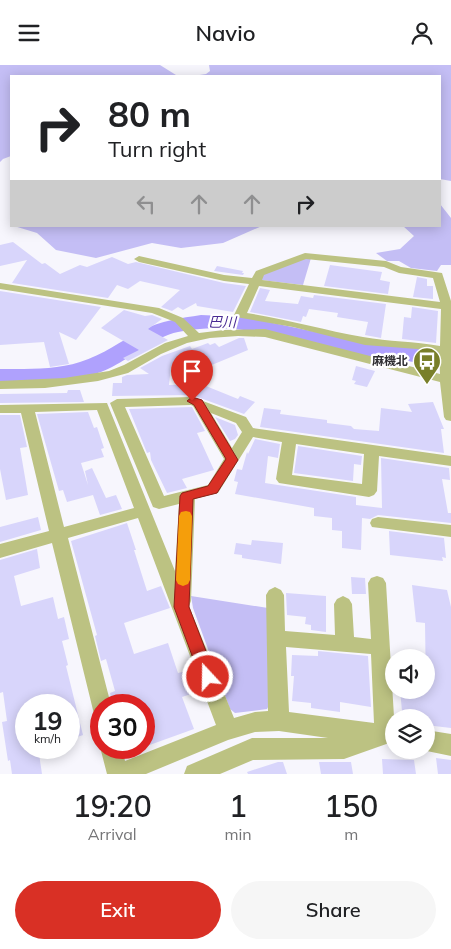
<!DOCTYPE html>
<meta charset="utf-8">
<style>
body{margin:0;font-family:Mulish,"Noto Sans JP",sans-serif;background:#f6f6f6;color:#202124;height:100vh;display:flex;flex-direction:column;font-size:19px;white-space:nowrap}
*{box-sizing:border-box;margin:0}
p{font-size:16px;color:#757577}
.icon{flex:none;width:28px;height:28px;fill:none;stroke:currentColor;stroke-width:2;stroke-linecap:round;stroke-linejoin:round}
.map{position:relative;height:709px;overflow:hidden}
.panel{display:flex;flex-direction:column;background:#fff;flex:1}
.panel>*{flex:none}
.banner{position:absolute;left:10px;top:10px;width:431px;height:152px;border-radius:0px;box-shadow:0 2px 12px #0003;background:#fff;color:#202124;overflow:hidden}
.tools{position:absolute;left:385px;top:584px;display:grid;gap:10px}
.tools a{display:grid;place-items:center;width:50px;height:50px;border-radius:50%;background:#fff;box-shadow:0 2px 12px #0003;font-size:25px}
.speed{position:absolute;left:15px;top:629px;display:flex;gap:10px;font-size:25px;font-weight:700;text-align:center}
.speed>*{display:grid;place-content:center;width:65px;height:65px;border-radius:50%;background:#fff;box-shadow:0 2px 12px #0003;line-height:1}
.speed small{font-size:12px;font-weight:400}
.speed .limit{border:8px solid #d22;background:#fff;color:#111}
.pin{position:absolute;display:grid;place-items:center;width:42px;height:42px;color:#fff;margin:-51px -21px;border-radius:50% 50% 50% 0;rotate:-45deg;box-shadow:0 0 5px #0007}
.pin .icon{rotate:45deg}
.me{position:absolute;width:55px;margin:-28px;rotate:339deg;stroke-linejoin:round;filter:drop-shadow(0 0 4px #0008)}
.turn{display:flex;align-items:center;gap:18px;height:105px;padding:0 15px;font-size:22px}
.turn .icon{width:65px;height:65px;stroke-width:2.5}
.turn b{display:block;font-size:35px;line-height:42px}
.lanes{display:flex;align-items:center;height:48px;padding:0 15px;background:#0003;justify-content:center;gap:25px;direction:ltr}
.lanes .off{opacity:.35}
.eta{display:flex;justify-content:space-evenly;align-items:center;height:85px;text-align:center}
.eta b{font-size:30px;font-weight:600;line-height:35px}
.action{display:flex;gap:10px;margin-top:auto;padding:10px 15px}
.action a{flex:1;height:58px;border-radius:30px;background:#d93025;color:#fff;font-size:20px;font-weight:600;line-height:58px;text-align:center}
.action a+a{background:#f6f6f6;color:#202124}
header{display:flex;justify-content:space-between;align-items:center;height:65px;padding:0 15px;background:#fff;font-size:22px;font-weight:600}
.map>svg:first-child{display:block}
.green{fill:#c4bef5}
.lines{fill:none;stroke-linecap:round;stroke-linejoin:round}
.river{fill:#afa1fd;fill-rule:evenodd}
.building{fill:#d8d5fb}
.street{fill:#bcc282;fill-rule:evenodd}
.route{fill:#d93025;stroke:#8d1f18}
.slow{fill:#f59e0b}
.labels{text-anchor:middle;stroke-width:4.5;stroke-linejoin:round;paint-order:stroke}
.poi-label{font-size:12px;font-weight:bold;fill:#2f2e32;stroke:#fff;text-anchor:end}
.water-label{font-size:14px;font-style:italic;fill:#492b93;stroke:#fff}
</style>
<header><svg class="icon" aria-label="menu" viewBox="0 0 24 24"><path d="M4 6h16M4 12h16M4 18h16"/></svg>Navio<svg class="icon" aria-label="person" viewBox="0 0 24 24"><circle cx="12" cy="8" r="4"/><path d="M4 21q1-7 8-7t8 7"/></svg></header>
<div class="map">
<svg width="451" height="709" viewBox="0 0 451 709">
<rect width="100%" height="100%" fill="#f7f6fd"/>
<path class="green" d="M0,0H160L176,10L186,11H11V91L3,94L0,97Z
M209,0H451V116L440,114V11H193L206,9L210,6Z
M440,139L451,153V200H441L437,206L411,203L399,196H387L376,188L400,184L414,171L403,161H440Z
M14,161H262L223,178L181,183L152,178L96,193L56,185L37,168Z
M305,193H311L303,220L261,215L263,209Z
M191,531L268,543L271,637L267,644L235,648L230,644L193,543Z"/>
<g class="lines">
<path class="river" d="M201,250L245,252L354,275L439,286L451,289V303C419,296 386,295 354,289C296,277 238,254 178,267C154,272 134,291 112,302C78,319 37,319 0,318V304C26,304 55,305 80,297C103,290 121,276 142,265C161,256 181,253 201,250Z"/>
</g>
<path class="building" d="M13,177L42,199L45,198L60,209L80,200L87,202L112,192L128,199L136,197L224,218L246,221L233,247L197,241L196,238L183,245L178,242L172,246L161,242L180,225L140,216L128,224L117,220L108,233L12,218L27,195L0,201V180Z
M330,200L382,207L380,215L390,217L388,229L324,221Z
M217,201L243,206L242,208H244L243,210L214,206Z
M417,212L427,214V221H433V234L413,232Z
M260,223L270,225L265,236L298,239L301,231L313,233L314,230L386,239L381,273L365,270L368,257L337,252L338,248L309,244L306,252L303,251L301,257L250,247Z
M0,226L101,242L76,275L59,267L69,299L50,302L44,277L0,280Z
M412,242L438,246L436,278L402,274L404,252L411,253Z
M124,245L145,251L152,250L162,254L148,264L168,275L128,296L123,293L139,285L101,263Z
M239,273H244L248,285L202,304L204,311L198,306L196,307L186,294L171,301L169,320L201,319L238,334L240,331L255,337L244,349L192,330L112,331L113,318H122V312L127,310L149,309L140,303L162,291L190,281L192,284L208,278L210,280L215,278L219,282Z
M356,301L375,306L367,322L354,319L356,316L352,315Z
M68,325H80L84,337L0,338V329L67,328Z
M433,337L444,364H441L444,388L260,362L264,343L281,345L280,349L327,355V358L351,361L354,364L379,366L381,343L412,347L408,339Z
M192,342L205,366L197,368L214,405L182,414L187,423L167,428L151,395L150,387L147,388L129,344Z
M88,347L94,363L97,362L104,383L101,384L104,392L81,398L88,420L85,406L92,403L106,433L116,430L122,444L100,450L93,430L67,437L63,425L59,426L37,349Z
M0,350H20L27,382L20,383L28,430L6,435L0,404Z
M215,352L235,360L238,370L235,374L230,376Z
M255,374L280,379L278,393L268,391L265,418L356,432V440L382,443L381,393L449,403L450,415L442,414L448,448H451V458L378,450L370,454L362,453L361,485L342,483V466L332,465V453L314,451V443L235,429L238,417L234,416L237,404L242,405L247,387L248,389Z
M298,381L362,391L361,400L354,399L353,416L294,408Z
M38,452L41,465L0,477V462Z
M127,458L136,485H134L147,526L161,521L170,543L124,558L134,589L168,578L178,608L186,606L187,609L192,608L197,621L192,622L194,628L182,632L194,664L144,682V640H113L110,628L115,626L106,594L101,596L95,571L97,570L71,476Z
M389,466L444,473L446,493L442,492L443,496L390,490Z
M252,475L283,478L281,499L242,493V490L234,489L236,478L251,480Z
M37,484L40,503L14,511L21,541L53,532L58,554L64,552L69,574L62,576L68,600L66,601L83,670L69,675V640H26V682H38L42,709H12L10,695L8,696L2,657L7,656L3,627L0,628V495Z
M351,512L365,513L366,529H352Z
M412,520L447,525L451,542V663L426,660V652H416L415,647L402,646L400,625H426L425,558L416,557Z
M286,528L326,531V567L311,565V560L305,559L306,552L287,550Z
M318,586L368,591L371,642L340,637V647L311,643V638L292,636L294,611H291L292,590L318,591Z
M436,693L451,695V709H438Z
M382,694L414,695L416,709H383Z
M278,697H283L287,709H248L247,707Z
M319,697H351L353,709H321Z"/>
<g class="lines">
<path class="street" d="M305,188L386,196L401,202L442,208L451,236V356L446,355L444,352L440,317L265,272L238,271L210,273L187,278L161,289L128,308L98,316L45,323L0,324V316L64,313L109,306L124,300L165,278L188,271L175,257L152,248L0,224V218L159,243L183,253L199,268L224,265L265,264L440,309L439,288L417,284L365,280L293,262L236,252L234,250L249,219L224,216L139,197L134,194L139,191L224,210L252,213L256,206ZM306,194L384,202L399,208L433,213L440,237L262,215L264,210ZM259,221L441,244L440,281C414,276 389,277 363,272C324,265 286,254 247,248Z
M192,332L246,352L253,363L451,391V401L379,391L377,426L374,430L369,432L279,418L276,414L282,377L253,372L218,428L195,434L191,536L189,541L234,653L255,647L268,646L266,530L269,525L275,522L281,525L284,530L285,566L335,570L334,539L337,534L343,531L349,534L352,539L354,572L371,574L368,518L371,513L377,511L383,513L386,518L394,652L392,677L344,694L253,695L220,709H184L187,701L252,673H328L279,666L255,667L228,675L146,709H107L100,682L101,680V682H122L125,696L216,660L138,453L68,473L111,640H101V652L94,649L52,478L0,493V479L49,466L21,348H0V340L107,338L175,506L179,439L159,444L153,442L110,338L117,334ZM191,340L193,341L224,394L208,420L164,431L125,342ZM97,345L134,443L64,462L35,347ZM211,348L236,358L242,367L232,383ZM296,379L364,389L362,419L292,410ZM286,582L371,589L374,658L289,647Z
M378,452L451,460V472L372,462L370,458L372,454Z
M426,665L451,669V691L422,685H426Z"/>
</g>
<path class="route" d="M192,332L202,335L238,395L217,428L193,434L189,542L216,612L214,617L208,620L203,617L200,612L174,542L180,431L182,428L208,421L226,394L194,340L187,336Z"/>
<path class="slow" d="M186,446L190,447L192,451L190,515L188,519L183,521L178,519L176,515L179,451L181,447Z"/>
<defs>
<g id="bus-pin" transform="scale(1.4375)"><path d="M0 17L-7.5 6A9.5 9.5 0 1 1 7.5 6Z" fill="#797f2a" stroke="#fff"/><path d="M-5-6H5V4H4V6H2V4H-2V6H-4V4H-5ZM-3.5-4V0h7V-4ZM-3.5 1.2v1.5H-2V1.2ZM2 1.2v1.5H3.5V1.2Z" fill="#fff"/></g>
</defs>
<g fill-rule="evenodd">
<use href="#bus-pin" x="427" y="296"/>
</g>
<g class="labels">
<g class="poi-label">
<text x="408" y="300">麻機北</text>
</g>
<g class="water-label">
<text transform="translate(222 257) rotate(1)" y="5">巴川</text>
</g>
</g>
</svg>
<div class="tools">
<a><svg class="icon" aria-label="sound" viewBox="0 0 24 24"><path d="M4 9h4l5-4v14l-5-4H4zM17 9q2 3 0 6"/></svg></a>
<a><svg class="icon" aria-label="layers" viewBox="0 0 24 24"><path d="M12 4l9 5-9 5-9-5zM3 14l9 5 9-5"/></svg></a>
</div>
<div class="speed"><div>19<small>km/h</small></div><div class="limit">30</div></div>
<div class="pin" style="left:192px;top:336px;background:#d93025"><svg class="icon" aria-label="arrive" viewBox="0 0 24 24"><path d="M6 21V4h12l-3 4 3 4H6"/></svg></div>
<svg class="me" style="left:208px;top:612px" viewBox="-20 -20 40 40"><circle r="17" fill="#d93025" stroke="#fff" stroke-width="3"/><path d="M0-11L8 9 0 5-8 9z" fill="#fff"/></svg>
<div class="banner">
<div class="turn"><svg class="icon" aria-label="right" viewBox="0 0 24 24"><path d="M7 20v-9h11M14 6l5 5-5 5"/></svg><div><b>80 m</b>Turn right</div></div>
<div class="lanes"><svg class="icon off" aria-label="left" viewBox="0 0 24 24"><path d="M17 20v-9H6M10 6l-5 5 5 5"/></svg><svg class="icon off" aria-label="ahead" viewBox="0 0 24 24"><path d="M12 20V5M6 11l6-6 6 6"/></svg><svg class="icon off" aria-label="ahead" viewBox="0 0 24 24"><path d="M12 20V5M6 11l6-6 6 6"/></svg><svg class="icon" aria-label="right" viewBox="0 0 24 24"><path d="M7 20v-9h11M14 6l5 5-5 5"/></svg></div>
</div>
</div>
<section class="panel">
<div class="eta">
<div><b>19:20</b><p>Arrival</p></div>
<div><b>1</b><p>min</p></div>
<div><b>150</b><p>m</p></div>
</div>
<div class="action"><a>Exit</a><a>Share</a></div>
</section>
